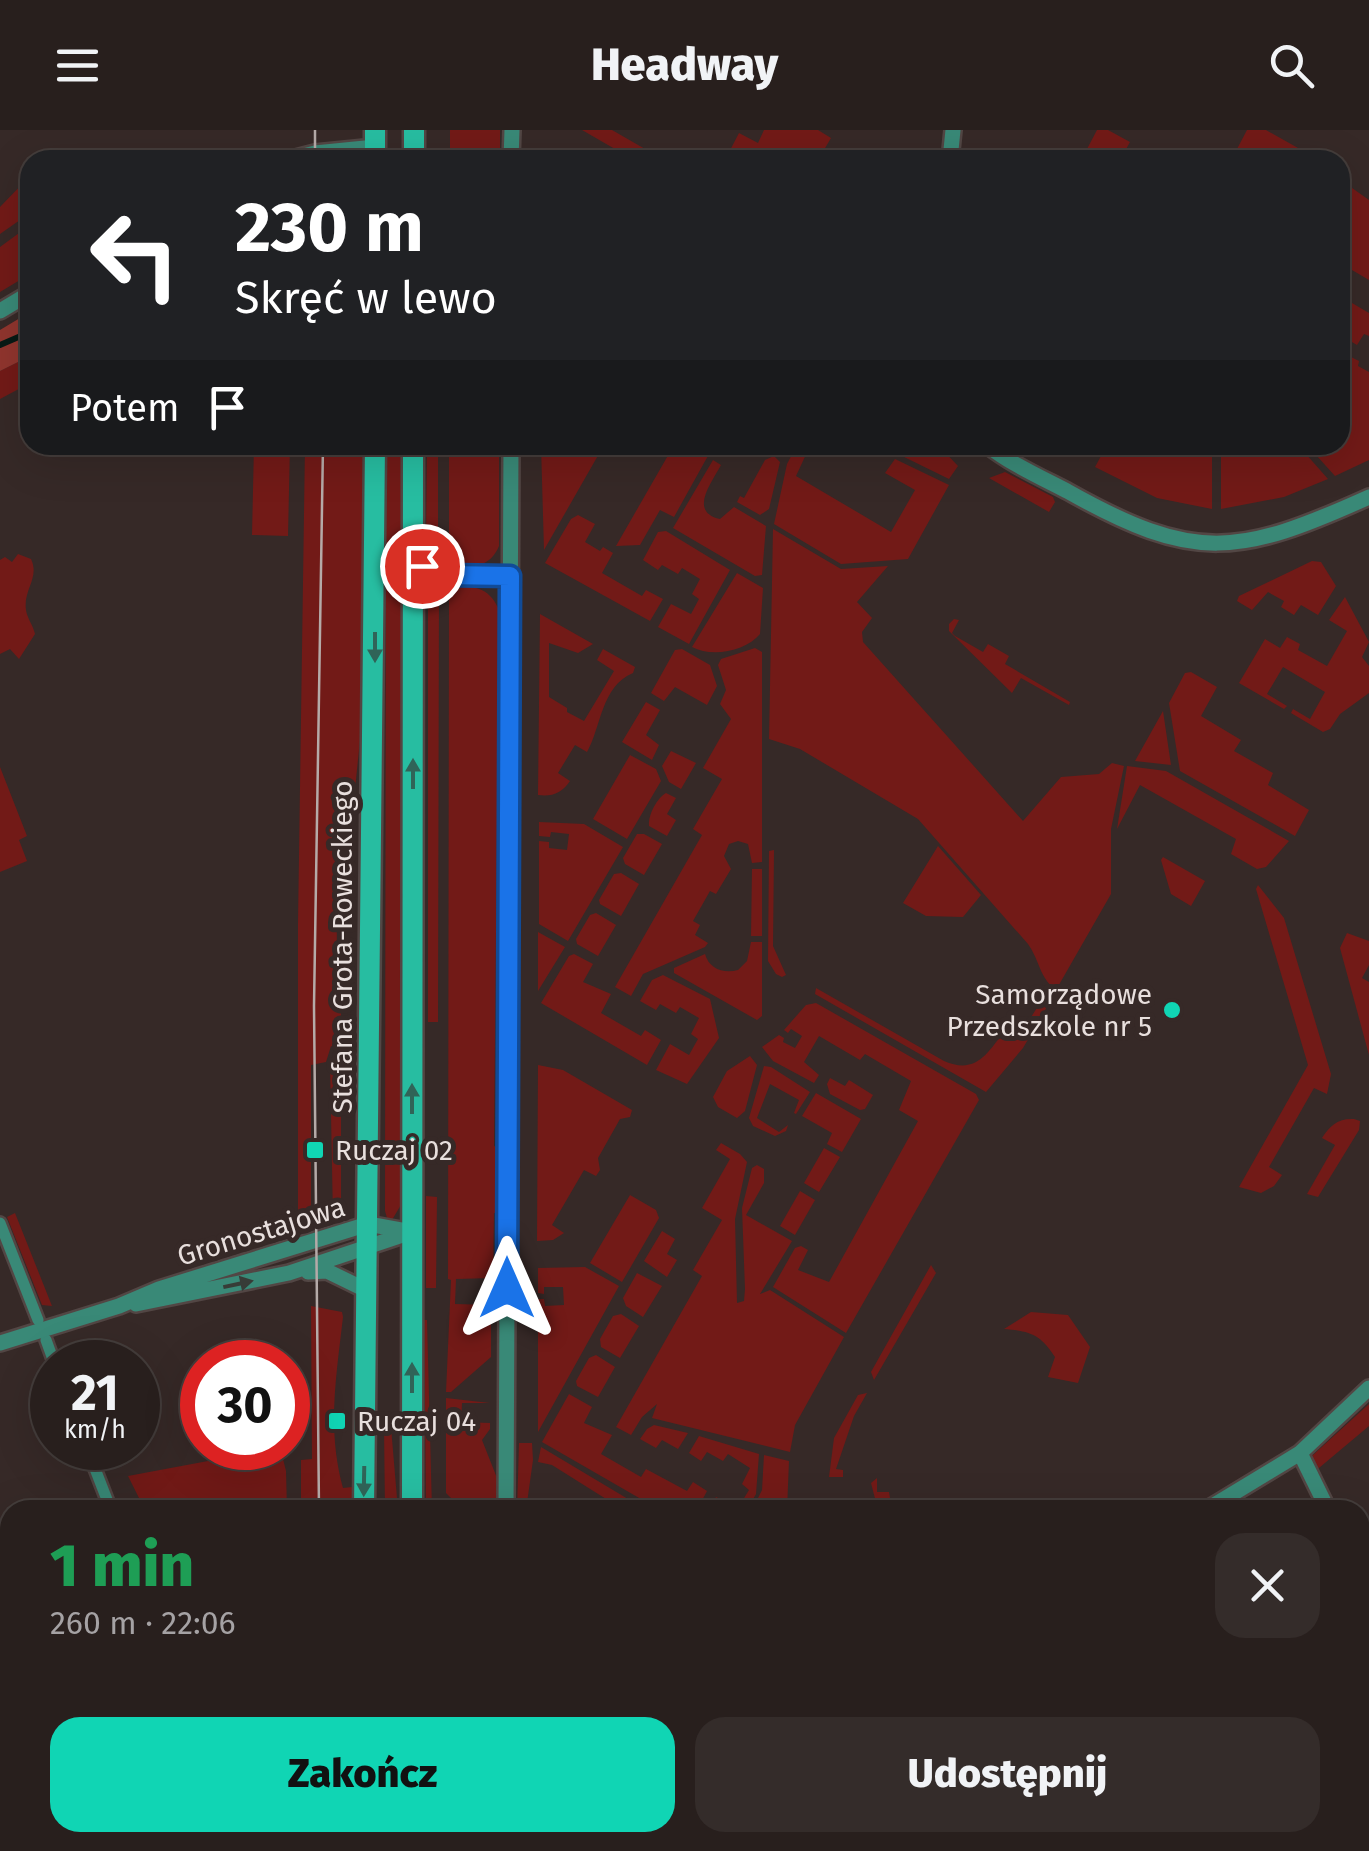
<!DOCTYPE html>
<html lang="pl">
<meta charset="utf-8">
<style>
body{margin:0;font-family:"Fira Sans",sans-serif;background:#342c2a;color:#f1f3f6;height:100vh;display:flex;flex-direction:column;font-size:38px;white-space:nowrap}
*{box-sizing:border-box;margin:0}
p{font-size:32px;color:#a5a2a4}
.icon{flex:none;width:55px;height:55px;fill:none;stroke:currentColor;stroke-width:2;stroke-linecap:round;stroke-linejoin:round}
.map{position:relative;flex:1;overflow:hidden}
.side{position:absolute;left:0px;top:1370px;width:1370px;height:352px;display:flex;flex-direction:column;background:#281f1d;border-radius:30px 30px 0 0;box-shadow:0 10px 40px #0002,0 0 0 2px #443d3b}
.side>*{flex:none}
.guide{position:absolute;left:20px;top:20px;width:1330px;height:305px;border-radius:30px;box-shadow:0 10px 40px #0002,0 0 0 2px #443d3b;background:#202124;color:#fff;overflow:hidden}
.speed{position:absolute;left:30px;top:1210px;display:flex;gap:20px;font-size:50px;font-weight:700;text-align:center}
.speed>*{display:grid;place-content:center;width:130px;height:130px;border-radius:50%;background:#281f1d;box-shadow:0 10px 40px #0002,0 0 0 2px #443d3b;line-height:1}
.speed small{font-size:25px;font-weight:400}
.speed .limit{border:15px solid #d22;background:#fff;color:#111}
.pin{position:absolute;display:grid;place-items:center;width:85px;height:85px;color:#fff;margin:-42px;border:5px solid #fff;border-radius:50%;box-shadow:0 2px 10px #0007}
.me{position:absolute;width:110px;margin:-55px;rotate:0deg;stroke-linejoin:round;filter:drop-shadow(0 0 8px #0008)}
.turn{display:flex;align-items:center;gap:35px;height:210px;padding:0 50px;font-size:45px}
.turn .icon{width:130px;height:130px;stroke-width:2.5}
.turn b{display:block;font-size:70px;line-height:85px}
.then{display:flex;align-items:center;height:95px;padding:0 50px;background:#0003;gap:20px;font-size:38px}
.round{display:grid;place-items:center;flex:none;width:105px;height:105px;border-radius:30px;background:#342c2a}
.headline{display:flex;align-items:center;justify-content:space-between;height:170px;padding:0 50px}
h1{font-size:60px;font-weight:800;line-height:75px;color:#1e9e55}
.primary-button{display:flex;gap:20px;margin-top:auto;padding:20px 50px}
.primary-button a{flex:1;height:115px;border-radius:30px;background:#10d5b4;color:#111;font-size:40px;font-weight:800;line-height:115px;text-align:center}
.primary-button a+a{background:#342c2a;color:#f1f3f6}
header{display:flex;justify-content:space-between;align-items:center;height:130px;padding:0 50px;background:#281f1d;font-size:45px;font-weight:800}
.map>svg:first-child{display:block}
.green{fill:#721a17}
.forest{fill:#90352e}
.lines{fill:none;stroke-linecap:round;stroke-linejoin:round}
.stream{stroke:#081a15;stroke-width:6}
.pedestrian-casing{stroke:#524644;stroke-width:16}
.minor-casing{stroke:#524644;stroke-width:20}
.secondary-casing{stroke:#524644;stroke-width:25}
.pedestrian{stroke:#398977;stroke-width:11}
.minor{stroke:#398977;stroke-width:15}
.secondary{stroke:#27bda1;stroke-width:20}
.tram{stroke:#b5aaa8;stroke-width:2.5}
.oneway{fill:#306458}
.oneway2{fill:#373c37}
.route-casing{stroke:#114b97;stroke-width:25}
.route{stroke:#1a73e8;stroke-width:18}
.poi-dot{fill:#10d5b4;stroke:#362927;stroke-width:4}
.labels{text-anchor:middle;stroke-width:10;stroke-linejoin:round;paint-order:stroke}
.street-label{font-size:28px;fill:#e8dfdd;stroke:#362927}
.poi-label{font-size:28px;fill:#e8dfdd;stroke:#362927;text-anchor:start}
</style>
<header><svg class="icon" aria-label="menu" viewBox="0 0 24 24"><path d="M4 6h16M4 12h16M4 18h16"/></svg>Headway<svg class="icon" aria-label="search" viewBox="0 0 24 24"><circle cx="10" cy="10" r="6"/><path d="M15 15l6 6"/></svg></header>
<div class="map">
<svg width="1369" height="1721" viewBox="0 0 1369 1721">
<rect width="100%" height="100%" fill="#362927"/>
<path class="green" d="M450,0H500V30H450Z
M582,0H612L652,23L656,18L671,25L668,30H634Z
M764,0H818L831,8L818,30H725L739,3L758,13Z
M1097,0H1108L1130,12L1120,30H1106L1087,19Z
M1247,0H1266L1314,27V30H1263L1253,24L1251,27L1237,19Z
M30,46V83L0,104V77Z
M1345,53L1369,70V150L1340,133V62Z
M30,95V144L0,162V117Z
M1340,166L1369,183V206L1364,204L1357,215L1340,205Z
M1343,223L1359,231L1358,236L1369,242V330L1335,346L1307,315H1340V227Z
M30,226V253L0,269V241Z
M254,315H290L288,406L252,405Z
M305,315H363L362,590L341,798V1073L333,1089L330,932L337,919L331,916L326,932L311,935V1091L298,1092V794Z
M386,315H403L402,1073L392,1090L387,1088L385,1081Z
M427,315H438V432L429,425L426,411Z
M449,315H499V416C489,440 470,436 449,436Z
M541,315H604L544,420Z
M674,315H714L674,387L660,380L640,415L616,416Z
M797,315L809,318L796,346L891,402L915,360L885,343L895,329L949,355L908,429L841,434L774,394L787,334Z
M902,315H938L958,336L949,349L898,324Z
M1107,315H1212V379L1157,368L1095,337Z
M1221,315H1298L1328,349L1284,367L1221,379Z
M774,326L780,332L769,379L760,385L737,372L740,366L744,368L765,330Z
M713,330L721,335C712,352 688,382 720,389L734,377L766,396L762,445L755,446L673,398Z
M1005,342L1053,367L1055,372L1049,382L989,348Z
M578,385L595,394L585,412L600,421L603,417L613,423L602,443L642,466L646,460L663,469L650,491L545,433L571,389Z
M773,399L841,439L888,436L857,472L872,488L862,502L863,512L1023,691L1061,647L1099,644L1112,633L1124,636L1111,699V764L1056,860C1039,847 1040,831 1028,814L918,689L800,619L769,609Z
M666,401L730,440L689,514L658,497L671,474L691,484L699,469L692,464L700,449L682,438L678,444L662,435L658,440L643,430L658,402Z
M18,424L31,429C40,448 23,460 26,480C27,488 33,495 35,504L19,529L10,519L0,524V430L5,427L12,432Z
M1312,431L1321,432L1336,456L1318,485L1301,475L1294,485L1281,477L1284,471L1268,462L1252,480L1237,471L1239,466Z
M737,443L763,458L760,504C746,521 712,528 692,517Z
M428,453L439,457L438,892H428Z
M449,456C473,456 489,456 499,480L494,1016L497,1017L498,1083H494L493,1148L456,1149L455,1174L491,1175V1227L451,1262H446L451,1150L448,1149Z
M1345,467L1369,512L1362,527L1369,536V563L1340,584L1330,599L1323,602L1291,583L1293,579L1310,589L1325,562L1283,537L1267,564L1287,576L1284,579L1239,553L1265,509L1280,518L1287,507L1300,514L1298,520L1327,536L1347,501L1329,490Z
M540,484L593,514L578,523L549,513V567L567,578V582L584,591L614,541L597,530L603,519L635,537L633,543C601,556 601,598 587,622L575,615L558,643L570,651C562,663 552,667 538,665Z
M954,489L959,490L952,503L955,506L983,522L988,514L1009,526L1005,534L1070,572L1069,575L1021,548L1012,563L949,501V494Z
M755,518L762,522V732L752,733L748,714L738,711L729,714L724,726L731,739L716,764L710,761L693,791L700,795L695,805L708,813L705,817L643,844L631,866L615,857L702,705L693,699L722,649L703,638L731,589L720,574L726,560L718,535L721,529Z
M682,519L710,535L717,556L707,575L675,557L664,571L651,563L675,520Z
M1191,542L1217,557L1201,586L1241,610L1234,621L1273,643L1268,655L1309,680L1295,706L1180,641L1169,573L1185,543Z
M646,572L660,580L646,605L659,615L652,630L622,612Z
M1163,581L1171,635L1135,631Z
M671,621L696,633L681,659L669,652L662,636Z
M630,625L656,639L661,651L627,709L593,689Z
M1127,636L1166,641L1289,711L1266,737L1257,739L1231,724L1236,709L1140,655L1117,699Z
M0,637L27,706L19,710L27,731L0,742Z
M666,663L676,668L667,684L676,690L667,706L649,696C648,685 657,668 666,663Z
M539,692L584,694L623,717L568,811L539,794V711L549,712V718L567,720L569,704L551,702L550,707L539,706Z
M637,704H644L662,714L644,745L625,734L623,728Z
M938,716L981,765L963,787L926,786L903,773Z
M774,720L773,816L786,845L782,847L776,844L768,831L769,721Z
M1163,727L1205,751L1191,776L1171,764L1161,730Z
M752,739H762V806H751Z
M621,743L639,754L621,786L600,774L599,770L614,744Z
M1258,755L1284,788L1331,944L1327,964L1314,958L1269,1037L1282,1045L1274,1056L1261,1063L1239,1057L1308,935L1256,759Z
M596,783L616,795L598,826L577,814L576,809L590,785Z
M538,802L565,817L538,861Z
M1347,803L1369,811V835L1362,848L1369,852V925L1340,818Z
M751,812H762V886L757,890L674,843V838L705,824C709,839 724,844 738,840L747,831Z
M574,824L593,834L583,852L611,864L601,883L641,906L645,900L661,910L647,935L541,873L569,826Z
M663,845L710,869L719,908L687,954L656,940L670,914L689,925L698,909L691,904L699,888L680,877L676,883L660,874L656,880L640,871L652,850Z
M816,858L944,931C976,945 988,923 1005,900L1020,904L1048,861L1054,865L1023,918L986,962L815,864Z
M816,873L976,964L979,970L846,1203L773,1157L795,1118L801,1116L808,1120L798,1140L829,1152L918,991L899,980L911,951L865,924L860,930L819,906L804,932L819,945L814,953L773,931L762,917L779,905L784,908L783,912L795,918L802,906L791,899L788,903L784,900L806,875Z
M750,926L757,935L745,981L737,988L718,977L713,967L727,941Z
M538,935L563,940L632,980L630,987L620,989L598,1028L600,1040L596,1046L584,1040L552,1095L564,1103L553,1110L537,1111Z
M764,936L771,937L810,962L796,984L794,983L799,970L770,954L757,988L779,1002L788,995L786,1001L775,1006L753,996L749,988Z
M830,948L845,956L849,950L873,965L865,979L860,980L830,964L827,954Z
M816,963L861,989L842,1022L827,1014L832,1003L802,986Z
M1354,989L1360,991L1359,1000L1318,1067L1307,1064L1335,1015L1322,1008C1330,995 1339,988 1354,989Z
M721,1013L740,1024L747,1032L735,1089L737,1173L744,1171L745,1159L742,1078L752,1038L757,1035L764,1039V1053L746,1085L792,1111L760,1164L770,1160L844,1207L795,1295L790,1322L652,1288L657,1274L642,1287L631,1305L616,1297L702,1146L693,1140L722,1090L702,1078L730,1029L716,1020Z
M824,1018L840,1027L819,1062L804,1053Z
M800,1061L815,1070L795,1105L780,1096Z
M630,1065L656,1080L659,1088L622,1152L590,1133Z
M426,1066L437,1067L436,1158H426Z
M15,1083L52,1176L42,1175L7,1087Z
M662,1101L675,1109L667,1124L677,1130L667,1147L644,1131Z
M931,1135L936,1143L874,1250L871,1242Z
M585,1137L619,1156L538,1302V1169H544L545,1176L564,1175L563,1157H544V1164L538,1163V1138Z
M637,1143L662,1156L643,1187L626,1176L623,1168Z
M311,1176L342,1182L343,1187C336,1248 327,1300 343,1358L352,1357V1380H301V1330L312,1329Z
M1031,1182L1068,1185L1090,1217L1078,1253L1048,1247L1055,1227C1041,1205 1031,1201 1004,1199Z
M621,1184L639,1196L620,1228L601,1217L600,1209L613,1186Z
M424,1190H427L432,1380L426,1379Z
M596,1225L615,1237L598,1267L577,1256L576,1251L589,1228Z
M867,1263L854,1286L836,1339L843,1340V1347H829L834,1308L858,1265Z
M569,1264L592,1277L584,1293L612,1305L601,1324L641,1347L646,1339L687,1361L693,1352L707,1361L697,1380H660L542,1312Z
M446,1268L490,1273H462L461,1292L490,1293V1299L482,1310L497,1348L496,1370H453L446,1363Z
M1369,1274V1296L1307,1348L1303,1334Z
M654,1295L688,1303L678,1319L662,1310L656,1318L640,1309L647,1299Z
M384,1297H391L398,1380H385Z
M699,1306L759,1324L756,1364L747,1380H709L716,1367L738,1378L749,1360L742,1354L750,1338L728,1324L723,1331L707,1322L701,1331L689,1323Z
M519,1313H532L533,1330L526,1380H517Z
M541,1317L628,1369L622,1379L552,1335L538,1332Z
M272,1319L281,1321L286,1341L287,1380H145L128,1346Z
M764,1325L789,1331L787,1380H752L762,1360Z
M877,1348V1362H889L890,1368H920V1380H878L871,1353Z
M1360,1476L1369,1498V1590L1360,1559Z
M455,1713H536L545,1721H456Z
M740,1713L761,1721H553L544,1713Z"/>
<path class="forest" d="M30,182V226L0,241V200Z"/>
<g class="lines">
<path class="stream" d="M0,215L30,202"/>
<g class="pedestrian-casing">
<path id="pedestrian" d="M0,1093L38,1190
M46,1210L54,1232
M87,1318L111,1380
M239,1712L242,1721"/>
</g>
<g class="minor-casing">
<path id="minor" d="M288,30L315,23L375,17
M511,30L512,0
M950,30L953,0
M0,181L30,163
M987,315C1011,334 1040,347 1067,361C1195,433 1238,426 1369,367
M413,428C440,452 476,446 510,446
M308,1142L327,1141L368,1161
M136,1174L289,1143L409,1103
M0,1213L119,1176L159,1159L368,1094L412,1102
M1300,1323L1328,1380
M506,1380L511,315
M1206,1380L1300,1323L1369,1258
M1360,1454L1369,1474
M1360,1633L1369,1629
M1220,1721L1228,1712"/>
</g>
<g class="secondary-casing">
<path id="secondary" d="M375,0V30
M414,30V0
M364,1380L375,315
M412,1380L413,315
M378,1712L379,1721
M427,1712L428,1721"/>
</g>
<use href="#pedestrian" class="pedestrian"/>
<use href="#minor" class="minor"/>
<use href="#secondary" class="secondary"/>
<path class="tram" d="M315,30V0
M319,1380L314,876L323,315
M323,1712L324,1721"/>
</g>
<defs><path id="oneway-solid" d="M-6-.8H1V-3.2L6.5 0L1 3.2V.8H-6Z" transform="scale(2.5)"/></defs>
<g class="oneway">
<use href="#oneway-solid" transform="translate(375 517) rotate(90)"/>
<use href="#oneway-solid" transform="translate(413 644) rotate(-90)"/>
<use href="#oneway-solid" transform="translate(412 969) rotate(-90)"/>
<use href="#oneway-solid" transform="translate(412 1248) rotate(-90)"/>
<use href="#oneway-solid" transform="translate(364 1351) rotate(91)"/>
</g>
<use class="oneway2" href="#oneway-solid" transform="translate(238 1154) rotate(-12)"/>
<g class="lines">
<g class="route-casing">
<path id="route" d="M422,436L444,445L510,446L507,1158"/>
</g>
<use href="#route" class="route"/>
</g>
<g class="poi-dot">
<circle cx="1172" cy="880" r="10"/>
<rect x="305" y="1010" width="20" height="20" rx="5"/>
<rect x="327" y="1281" width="20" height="20" rx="5"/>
</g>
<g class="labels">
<g class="street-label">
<text transform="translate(342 817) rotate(-90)" y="10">Stefana Grota-Roweckiego</text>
<text transform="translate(261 1101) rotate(-17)" y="10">Gronostajowa</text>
</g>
<g class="poi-label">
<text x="1152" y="874" text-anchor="end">Samorządowe<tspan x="1152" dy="32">Przedszkole nr 5</tspan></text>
<text x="335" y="1030">Ruczaj 02</text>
<text x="357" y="1301">Ruczaj 04</text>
</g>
</g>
</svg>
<div class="speed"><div>21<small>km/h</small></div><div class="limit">30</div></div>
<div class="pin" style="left:422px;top:436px;background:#d93025"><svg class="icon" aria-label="arrive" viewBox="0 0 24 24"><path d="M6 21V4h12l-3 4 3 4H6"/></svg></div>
<svg class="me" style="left:507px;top:1158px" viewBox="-20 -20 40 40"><path d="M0-17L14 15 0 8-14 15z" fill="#1a73e8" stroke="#fff" stroke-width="4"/></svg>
<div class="guide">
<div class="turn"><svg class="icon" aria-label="left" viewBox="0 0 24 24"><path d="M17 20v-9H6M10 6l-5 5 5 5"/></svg><div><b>230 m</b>Skręć w lewo</div></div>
<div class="then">Potem<svg class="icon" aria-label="arrive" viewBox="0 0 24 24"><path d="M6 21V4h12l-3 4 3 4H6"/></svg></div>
</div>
<section class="side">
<div class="headline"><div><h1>1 min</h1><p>260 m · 22:06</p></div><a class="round"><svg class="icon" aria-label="close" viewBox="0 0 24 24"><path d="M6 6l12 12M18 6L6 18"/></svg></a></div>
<div class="primary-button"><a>Zakończ</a><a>Udostępnij</a></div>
</section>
</div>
